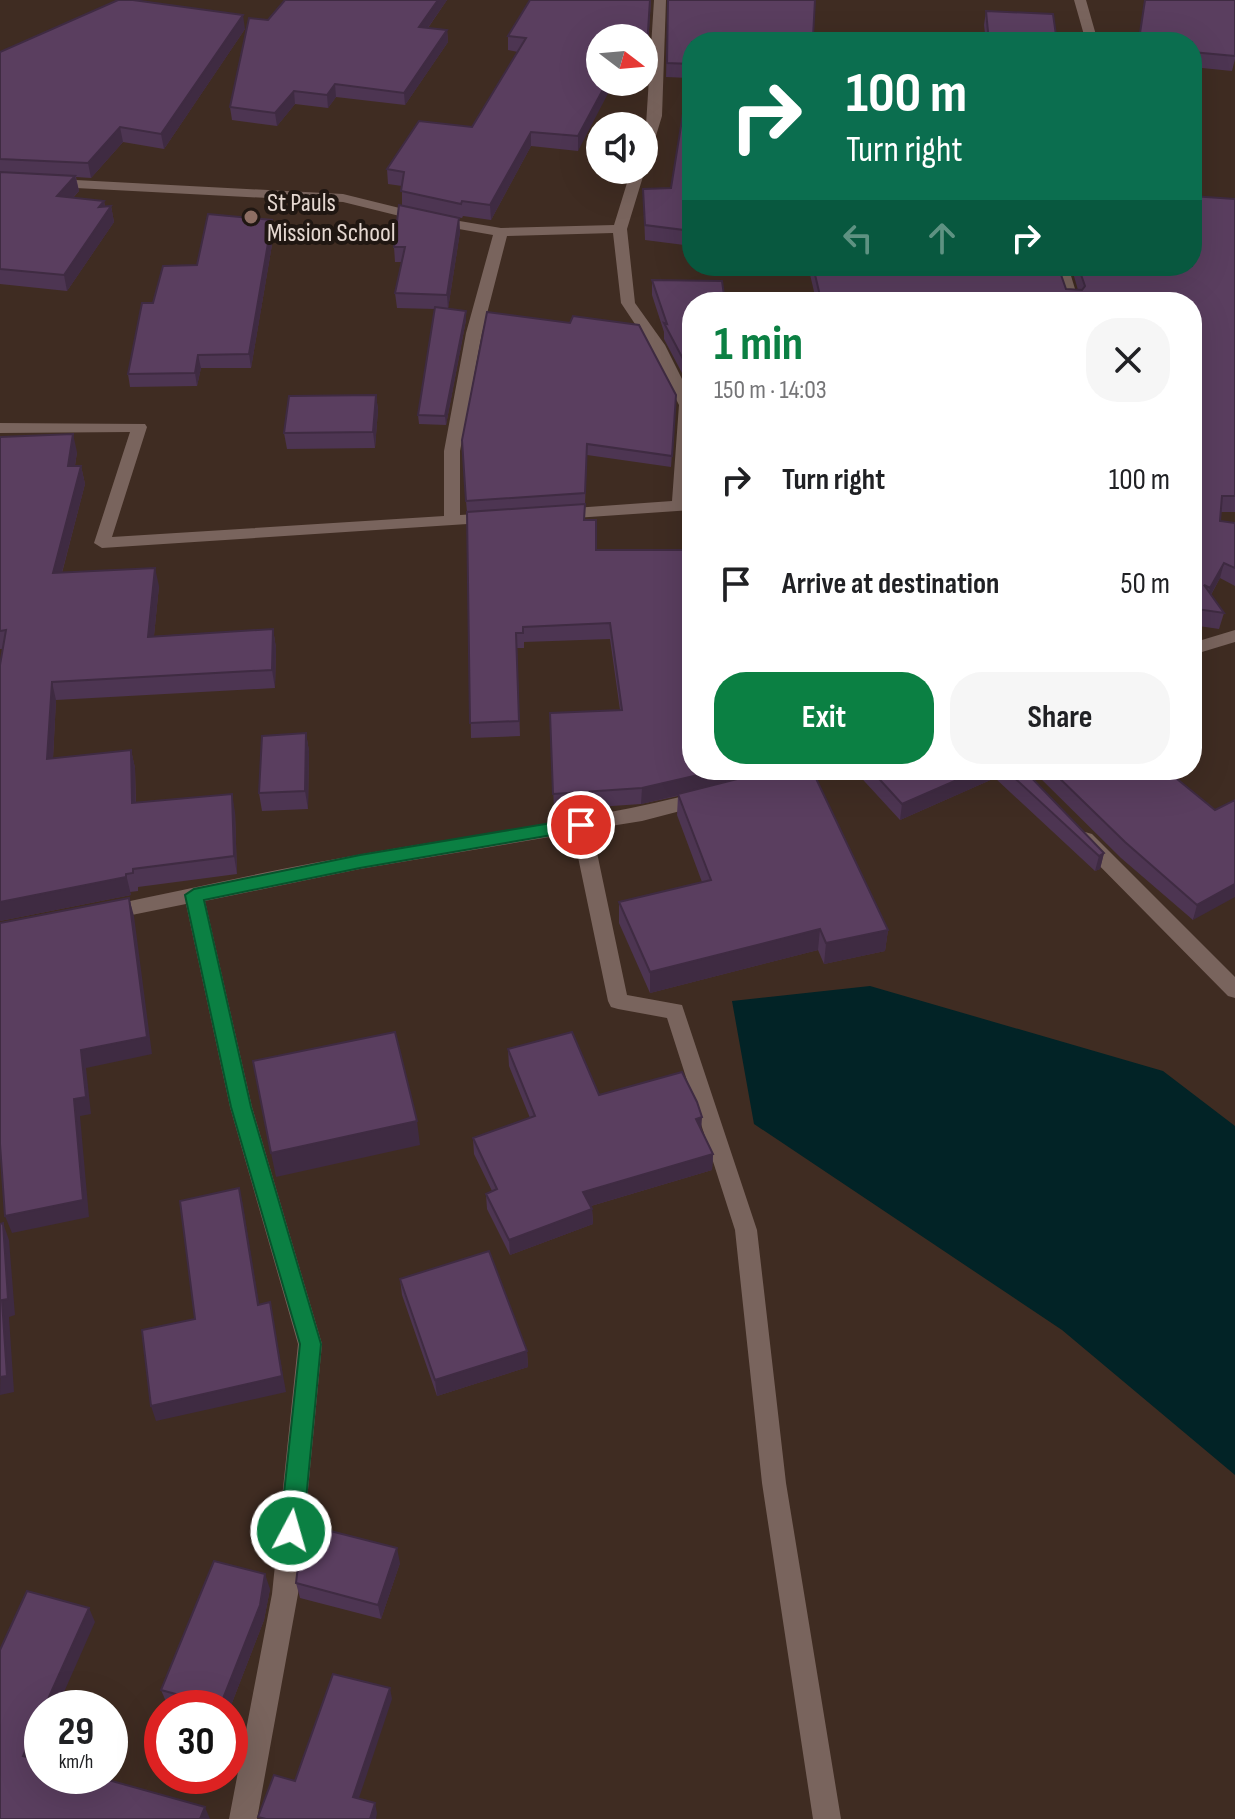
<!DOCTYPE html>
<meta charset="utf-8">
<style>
body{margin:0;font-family:"Sofia Sans Condensed",sans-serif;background:#f6f6f6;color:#202124;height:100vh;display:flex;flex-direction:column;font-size:30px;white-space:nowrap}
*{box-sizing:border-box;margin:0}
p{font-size:26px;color:#757577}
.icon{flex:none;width:44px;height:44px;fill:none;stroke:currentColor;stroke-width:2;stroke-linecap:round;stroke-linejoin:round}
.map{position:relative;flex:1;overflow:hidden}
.sheet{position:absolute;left:682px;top:292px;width:520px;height:488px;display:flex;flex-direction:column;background:#fff;border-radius:32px;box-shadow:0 8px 32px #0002}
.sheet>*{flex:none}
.banner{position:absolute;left:682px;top:32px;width:520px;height:244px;border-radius:32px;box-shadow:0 8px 32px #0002;background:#0b6e4f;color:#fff;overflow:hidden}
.needle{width:52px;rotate:106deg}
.tools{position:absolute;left:586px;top:24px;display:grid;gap:16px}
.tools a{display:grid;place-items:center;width:72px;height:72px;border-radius:50%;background:#fff;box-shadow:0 8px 32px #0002;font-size:40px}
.speed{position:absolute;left:24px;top:1690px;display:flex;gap:16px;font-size:40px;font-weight:700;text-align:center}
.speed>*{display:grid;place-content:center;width:104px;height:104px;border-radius:50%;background:#fff;box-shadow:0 8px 32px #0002;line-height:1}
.speed small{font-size:20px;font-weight:400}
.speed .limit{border:12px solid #d22;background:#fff;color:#111}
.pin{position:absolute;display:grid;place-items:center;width:68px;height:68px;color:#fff;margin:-34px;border:4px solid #fff;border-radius:50%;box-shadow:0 2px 8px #0007}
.me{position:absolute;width:88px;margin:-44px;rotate:6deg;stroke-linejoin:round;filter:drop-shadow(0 0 6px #0008)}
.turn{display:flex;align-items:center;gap:28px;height:168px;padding:0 32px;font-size:36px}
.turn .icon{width:104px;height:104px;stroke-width:2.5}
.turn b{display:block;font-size:56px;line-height:68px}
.lanes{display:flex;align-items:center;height:76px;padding:0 32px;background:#0003;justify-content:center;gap:40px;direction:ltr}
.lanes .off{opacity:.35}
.round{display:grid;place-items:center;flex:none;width:84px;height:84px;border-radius:32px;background:#f6f6f6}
.overview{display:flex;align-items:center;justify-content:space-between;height:136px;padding:0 32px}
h1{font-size:48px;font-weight:700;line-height:60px;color:#0b8043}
.cta{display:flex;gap:16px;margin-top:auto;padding:16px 32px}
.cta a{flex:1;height:92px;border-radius:32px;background:#0b8043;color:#fff;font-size:32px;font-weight:700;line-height:92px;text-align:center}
.cta a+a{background:#f6f6f6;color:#202124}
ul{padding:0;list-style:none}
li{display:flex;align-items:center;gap:24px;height:104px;padding:0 32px}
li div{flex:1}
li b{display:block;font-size:30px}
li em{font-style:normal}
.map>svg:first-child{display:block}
.water{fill:#022326}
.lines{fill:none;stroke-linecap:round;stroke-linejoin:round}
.street{fill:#79645d;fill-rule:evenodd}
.wall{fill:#4d3552}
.shaded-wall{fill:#3f2b42}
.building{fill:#5a3e5f;stroke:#3f2b42;stroke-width:2}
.route{fill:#0b8043;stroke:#07532c;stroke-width:2}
.education-dot{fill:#8d6e63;stroke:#201712;stroke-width:3}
.labels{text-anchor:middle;stroke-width:8;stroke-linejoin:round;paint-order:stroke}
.far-poi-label{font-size:26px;fill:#e4d7d0;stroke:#201712;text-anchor:start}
</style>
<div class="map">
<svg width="1235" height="1819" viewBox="0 0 1235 1819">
<rect width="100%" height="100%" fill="#3f2c22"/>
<path class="water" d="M870,986L1163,1071L1235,1126V1475L1062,1330L754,1124L732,1001Z"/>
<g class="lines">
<path class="street" d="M654,0H666L662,116L651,152L644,156Z
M1074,0H1086L1098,42H1086Z
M644,169L645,170L627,229L635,303L665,345L692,399L689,500H692V510L560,519L552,514L560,509L672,501L679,405L649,345L621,303L613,233L507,236L482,333L460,451V515L492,513L500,518L498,522L102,548L94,543L130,432L0,433V423L145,424L147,427L112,537L444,516V451L466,333L493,235L436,225L343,202L0,184V176L343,194L436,217L501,228L614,225L631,170Z
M1054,266H1068L1079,302H1065Z
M1235,630V642L1192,655V643Z
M704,791L714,798L711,803L642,821L592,829L627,995L682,1005L757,1230L786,1483L841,1819H813L762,1483L735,1230L667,1018L618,1009L611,1007L608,1001L573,833L360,869L205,901L252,1107L322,1344L298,1594L257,1819H229L272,1594L298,1344L230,1107L186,904L107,920L100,918L97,913L100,908L107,906C192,888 277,869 363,854C477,834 592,820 704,791Z
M1085,832L1092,834L1235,977V998L1228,996L1078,844L1075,839Z"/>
</g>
<path class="wall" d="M285,0H447L428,28L447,30L448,42L405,105L336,97L328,108L295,104L277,126L232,120L230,107L268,20Z
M651,0L646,76H644V38H600L578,151L531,146L491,220L463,216L462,218L402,206V186L388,184L387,169L472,127L518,52L508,50V36Z
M668,0L692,42V246L645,240L643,189L671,188L689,78L666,77Z
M1145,0H1235V59L1232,71L1192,67V42H1138Z
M986,11L1057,42H986L984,25Z
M245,29L164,149L123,142L91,178L76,177L79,191L73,198L104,201L105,207L111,206L114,222L67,291L0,284V52Z
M1235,199V512H1221L1220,521L1235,523V586L1220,578L1211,595L1224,613L1219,629L1192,625V302L816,300L808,266H1058L1066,289L1078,290L1071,266H1192Z
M459,218L460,232L448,309L466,320L446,425L419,424L418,415L435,309L397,308L395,293L402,262H395L394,247Z
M274,233L251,368H201L197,386L130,387L128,374L153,303L197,265Z
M652,280L692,302V392L664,339V332L652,295Z
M376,395L378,410L375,448L287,449L284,433Z
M676,395L671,467L587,455L585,504L467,512L466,501Z
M0,437L77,452L75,466H81L85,484L62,573L159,586L154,636L273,629L276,648L275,688L56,700L53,759L131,750L135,768L136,803L235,812L237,874L138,887V891L130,892L131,895L0,921V665L3,649H0Z
M585,504V520L596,550L692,770L888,930L885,951L824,964L818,950L650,993L619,923V902L702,882L677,815L678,796L641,804L554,810L550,713L620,710L610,639L524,642V648H517L520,736L471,738L467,512Z
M306,733L309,751L308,809L262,811L259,793Z
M854,770H1024L1104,853L1100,869L1095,871L995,778L900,820Z
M1032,770H1166L1215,810L1235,800L1193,920L1121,858Z
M508,1049L599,1095L701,1129L713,1154L712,1170L591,1206L592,1209L593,1224L510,1255L487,1209L486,1194L492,1191L474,1154L473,1138L530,1118L509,1066Z
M400,1279L527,1351L528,1367L437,1396L402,1295Z
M400,1563L381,1619L300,1598L296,1583Z
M270,1589L264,1620L230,1708H182L167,1704L161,1690Z"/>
<path class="shaded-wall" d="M438,0H447L420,39L419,27Z
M243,15L245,29L164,149L161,134Z
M447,30L448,42L405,105L404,93Z
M607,82H614L578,151V136Z
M335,84L336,97L328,108L327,95Z
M294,91L295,104L277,126L275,113Z
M120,127L123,142L91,178L88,163Z
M531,132V146L491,220L490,205Z
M75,176L79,191L60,211L57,196Z
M104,201L106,213L111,206L114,222L67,291L64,275L99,207Z
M459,218L460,232L448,309L447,295Z
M272,220L274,233L251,368L249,354Z
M466,311V320L446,425L445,416Z
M198,355L201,368L197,386L195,373Z
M376,395L378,410L375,448L373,432Z
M73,434L77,452L72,484L68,466Z
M81,466L85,484L57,591L53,573Z
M1224,563L1220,578L1206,603L1210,588Z
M155,568L159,586L152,655L148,637Z
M273,629L276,648L275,688L272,670Z
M52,682L56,700L52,777L47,759Z
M306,733L309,751L308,809L305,791Z
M131,750L135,768L136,821L132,803Z
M720,770H785L641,804L642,788Z
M980,770H996L995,778L900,820L902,804Z
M232,794L235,812L237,874L234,856Z
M1104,853L1100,869L1095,871L1099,856Z
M126,874L131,895L0,921V902Z
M1235,884V897L1193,920L1197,905Z
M129,898L134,916L152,1054L86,1068L91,1114L80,1116L89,1217L12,1233L5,1216L74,1099L81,1050Z
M820,929L818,950L650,993V972Z
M888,930L885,951L824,964L826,943Z
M702,1117L701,1133L696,1119Z
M417,1121L420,1145L276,1177L271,1153Z
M713,1154L712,1170L584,1208L583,1192Z
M239,1188L243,1205L262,1321L258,1305Z
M592,1209L593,1224L510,1255L509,1240Z
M3,1223L9,1240L15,1315L9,1317L14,1392L0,1395Z
M270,1302L286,1392L156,1421L151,1406Z
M527,1351L528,1367L437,1396L435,1380Z
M397,1548L400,1563L381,1619L378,1605Z
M265,1574L270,1589L264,1620L230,1708H221L220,1706Z
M89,1608L95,1622L57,1708H44Z
M390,1688L392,1699L356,1807L353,1797Z
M42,1713V1743L30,1769L23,1756Z
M375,1803L377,1813L376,1819H370Z
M205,1807L210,1819H200Z"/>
<path class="building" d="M118,0H133L243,15L161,134L120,127L88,163L0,159V52Z
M285,0H438L419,27L447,30L404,93L335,84L327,95L294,91L275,113L230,107L249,18L268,20Z
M530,0H650L646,62H644V38H635V28L630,38H600V82H607L578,136L531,132L490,205L462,201L461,204L401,191L404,172L387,169L419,121L472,127L526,38L508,36Z
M668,0H815L813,37L862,42H692V231L645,225L643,189L671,188L691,64L667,63Z
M1145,0H1235V56L1192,52V42H1166V36L1140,33Z
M986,11L1053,14L1057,42H989Z
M0,172L75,176L57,196L104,201L99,207L111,206L64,275L0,269Z
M1192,196L1235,199V496H1222L1220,521L1235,523V568L1224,563L1210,588L1204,585L1224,613L1197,609L1192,618V302H762L821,300L813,266H1058L1066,289L1082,290L1085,286L1078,266H1192Z
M399,205L459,218L447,295L395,293L405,247H394Z
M208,214L272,220L249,354L198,355L195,373L128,374L142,303H153L163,266L197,265Z
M652,280L722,281L725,302H692V376L664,323L667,324Z
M435,307L466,311L445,416L418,415Z
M487,312L570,323L573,316L639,325L676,395L672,456L587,444L585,493L466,501L462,440Z
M376,395L373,432L284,433L289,396Z
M73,434L68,466H81L53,573L155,568L148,637L273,629L272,670L52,682L47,759L131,750L132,803L232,794L234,856L133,869V873L126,874V877L0,902V665L6,630L0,631V437Z
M585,504L584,520H596V550H692V770H720L642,788L553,794L550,713L622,710L610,623L523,627V633H516L519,721L470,723L467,512Z
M306,733L305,791L259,793L262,736Z
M773,770H812L888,930L826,943L820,929L650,972L619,902L711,880L678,794Z
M871,770H980L902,804Z
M1006,770H1024L1104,853L1099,856Z
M1051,770H1166L1215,810L1235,800V884L1197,905L1125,842Z
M129,898L147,1037L81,1050L86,1097L74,1099L83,1200L5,1216L0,1144V923Z
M395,1032L417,1121L271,1153L253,1061Z
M572,1032L599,1095L682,1072L697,1102L702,1117L696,1119L713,1154L583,1192L592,1209L509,1240L486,1194L497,1189L473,1138L535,1116L508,1049Z
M239,1188L258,1305L270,1302L282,1376L151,1406L142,1330L195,1319L180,1201Z
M3,1223L8,1299L2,1300L7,1376L0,1377V1224Z
M489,1251L527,1351L435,1380L400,1279Z
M303,1524L397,1548L378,1605L296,1583Z
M214,1561L265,1574L260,1605L220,1706L161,1690Z
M27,1591L89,1608L44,1708H42V1713L23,1756L42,1761V1776H94L205,1807L200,1819H0V1650Z
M333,1674L390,1688L353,1797L375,1803L370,1819H266L258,1817L274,1775L295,1781Z"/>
<path class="route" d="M581,818L587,820L590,825L587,829L360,868L204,900L251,1107L321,1344L303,1531L299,1539L291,1542L283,1539L280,1531L300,1344L231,1107L185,895L194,889L360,855Z"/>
<circle class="education-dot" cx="251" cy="217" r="8"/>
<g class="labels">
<g class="far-poi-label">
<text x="267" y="211">St Pauls<tspan x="267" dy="30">Mission School</tspan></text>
</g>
</g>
</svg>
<div class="tools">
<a><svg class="needle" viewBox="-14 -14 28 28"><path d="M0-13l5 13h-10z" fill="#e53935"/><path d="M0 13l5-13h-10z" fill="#757577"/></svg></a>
<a><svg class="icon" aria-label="sound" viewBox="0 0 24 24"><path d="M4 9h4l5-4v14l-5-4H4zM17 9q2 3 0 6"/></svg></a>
</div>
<div class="speed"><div>29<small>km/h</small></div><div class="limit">30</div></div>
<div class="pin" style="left:581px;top:825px;background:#d93025"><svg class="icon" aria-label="arrive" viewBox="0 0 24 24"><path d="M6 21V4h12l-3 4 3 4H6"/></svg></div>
<svg class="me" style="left:291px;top:1531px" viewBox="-20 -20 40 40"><circle r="17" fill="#0b8043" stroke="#fff" stroke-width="3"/><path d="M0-11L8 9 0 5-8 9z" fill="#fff"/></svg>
<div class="banner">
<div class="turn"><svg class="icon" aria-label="right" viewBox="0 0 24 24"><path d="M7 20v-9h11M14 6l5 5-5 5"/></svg><div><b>100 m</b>Turn right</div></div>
<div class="lanes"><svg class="icon off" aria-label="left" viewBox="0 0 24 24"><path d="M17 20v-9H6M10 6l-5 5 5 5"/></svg><svg class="icon off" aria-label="ahead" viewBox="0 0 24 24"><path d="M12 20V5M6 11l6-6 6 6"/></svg><svg class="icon" aria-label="right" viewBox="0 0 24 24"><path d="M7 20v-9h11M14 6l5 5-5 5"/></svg></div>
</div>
<section class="sheet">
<div class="overview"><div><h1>1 min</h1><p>150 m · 14:03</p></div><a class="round"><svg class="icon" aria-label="close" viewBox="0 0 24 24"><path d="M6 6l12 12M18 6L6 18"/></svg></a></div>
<ul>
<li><svg class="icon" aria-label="right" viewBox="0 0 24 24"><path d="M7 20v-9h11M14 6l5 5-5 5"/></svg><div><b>Turn right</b></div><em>100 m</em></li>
<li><svg class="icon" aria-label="arrive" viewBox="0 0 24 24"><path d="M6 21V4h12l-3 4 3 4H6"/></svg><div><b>Arrive at destination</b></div><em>50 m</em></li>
</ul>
<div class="cta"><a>Exit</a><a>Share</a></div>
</section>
</div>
